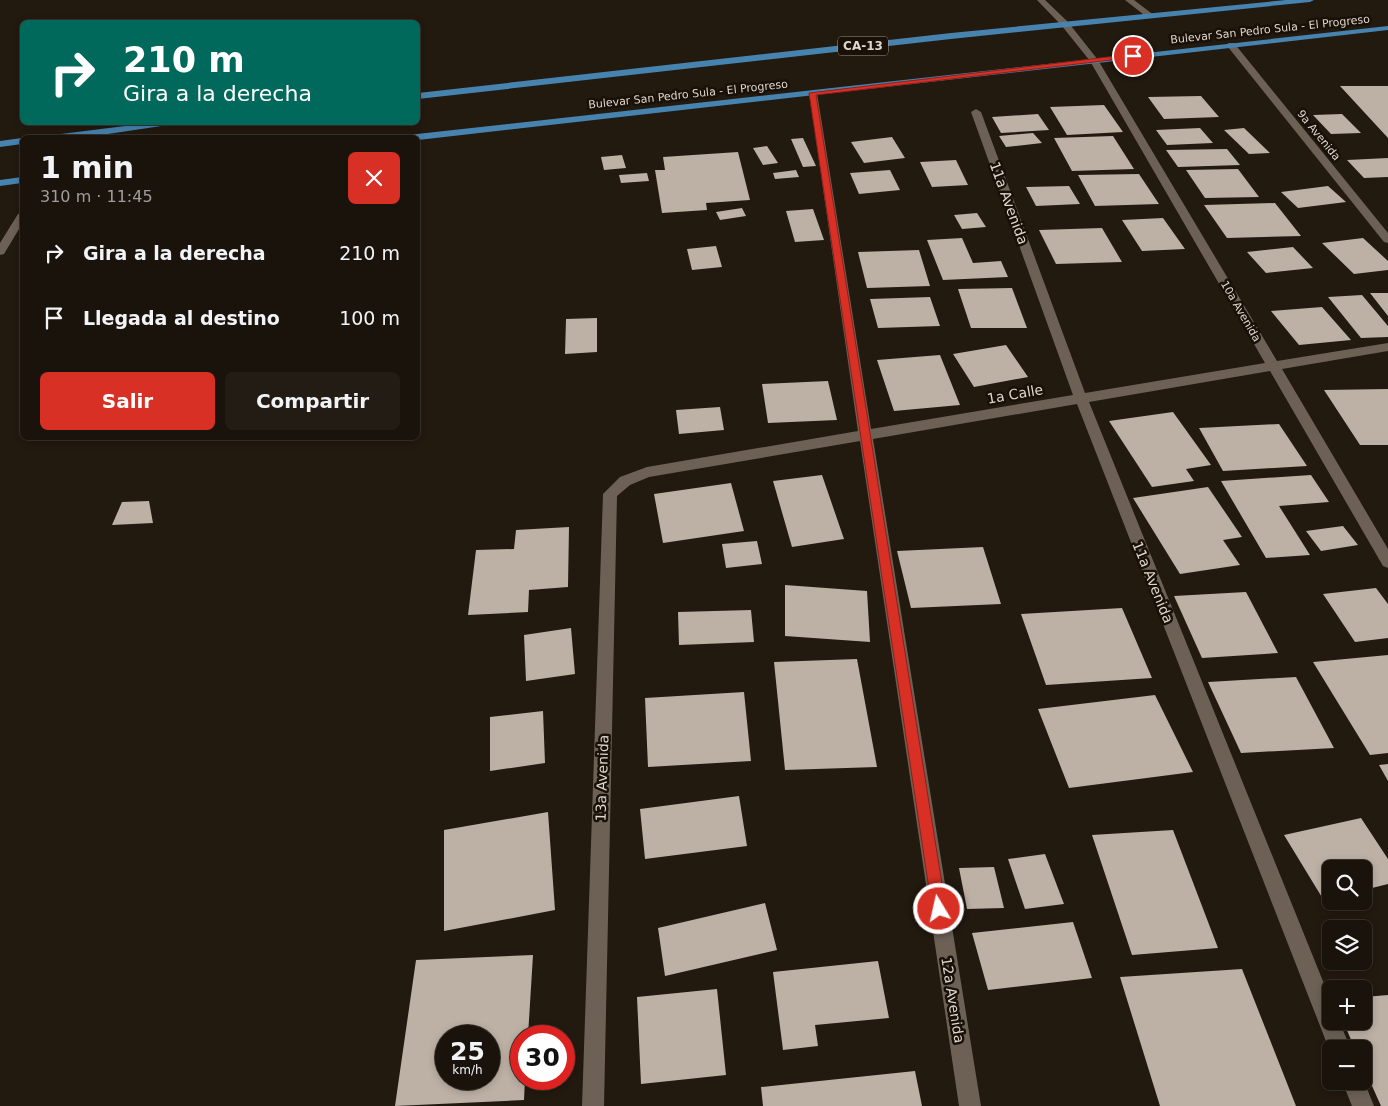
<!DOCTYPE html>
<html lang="es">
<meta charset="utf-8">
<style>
body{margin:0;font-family:"DejaVu Sans",sans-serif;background:#231c14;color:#f1f3f6;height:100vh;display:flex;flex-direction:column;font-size:19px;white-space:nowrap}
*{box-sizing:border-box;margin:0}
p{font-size:16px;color:#9f9e9d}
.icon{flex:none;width:28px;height:28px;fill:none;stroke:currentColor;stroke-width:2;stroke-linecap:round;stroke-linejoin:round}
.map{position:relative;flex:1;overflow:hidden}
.side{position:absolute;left:20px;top:135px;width:400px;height:305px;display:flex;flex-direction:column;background:#1a130b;border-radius:8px;box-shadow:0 2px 8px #0003,0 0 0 1px #38322c}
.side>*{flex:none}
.banner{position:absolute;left:20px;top:20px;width:400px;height:105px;border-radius:8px;box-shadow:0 2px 8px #0003,0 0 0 1px #38322c;background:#00695c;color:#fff;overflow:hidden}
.controls{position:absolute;left:1322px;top:860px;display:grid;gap:10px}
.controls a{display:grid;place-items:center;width:50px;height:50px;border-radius:8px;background:#1a130b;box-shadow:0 2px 8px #0003,0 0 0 1px #38322c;font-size:25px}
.speed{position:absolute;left:435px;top:1025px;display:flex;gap:10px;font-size:25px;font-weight:700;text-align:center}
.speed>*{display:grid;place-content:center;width:65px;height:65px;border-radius:50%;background:#1a130b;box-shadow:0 2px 8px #0003,0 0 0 1px #38322c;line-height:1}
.speed small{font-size:12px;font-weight:400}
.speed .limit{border:8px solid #d22;background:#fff;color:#111}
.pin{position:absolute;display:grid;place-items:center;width:42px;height:42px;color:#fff;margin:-21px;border:2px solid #fff;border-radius:50%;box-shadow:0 1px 5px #0007}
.me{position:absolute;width:55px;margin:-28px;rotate:351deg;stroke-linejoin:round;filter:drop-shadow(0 0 4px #0008)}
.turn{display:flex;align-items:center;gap:18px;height:105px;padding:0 20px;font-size:22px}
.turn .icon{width:65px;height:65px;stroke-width:2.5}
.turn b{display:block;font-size:35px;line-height:42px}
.round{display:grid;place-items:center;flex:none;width:52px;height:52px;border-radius:8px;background:#231c14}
.overview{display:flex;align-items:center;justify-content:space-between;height:85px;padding:0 20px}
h1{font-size:30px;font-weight:600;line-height:38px}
.cta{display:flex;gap:10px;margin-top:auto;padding:10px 20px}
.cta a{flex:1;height:58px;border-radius:8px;background:#d93025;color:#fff;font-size:20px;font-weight:600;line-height:58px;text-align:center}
.cta a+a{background:#231c14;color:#f1f3f6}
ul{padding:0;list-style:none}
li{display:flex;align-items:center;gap:15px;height:65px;padding:0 20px}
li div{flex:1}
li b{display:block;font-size:19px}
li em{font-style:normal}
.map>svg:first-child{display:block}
.building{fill:#bdb0a4;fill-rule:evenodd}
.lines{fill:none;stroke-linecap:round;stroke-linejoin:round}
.lane{fill:#6d6156;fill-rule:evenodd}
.street{fill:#6d6156;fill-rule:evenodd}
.primary{fill:#4783af;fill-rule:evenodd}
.route{fill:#d93025;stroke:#8d1f18}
.labels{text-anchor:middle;stroke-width:5;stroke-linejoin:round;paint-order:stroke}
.far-street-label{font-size:11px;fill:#ded8d1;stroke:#191007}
.shield{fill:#191007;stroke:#a39c94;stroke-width:1}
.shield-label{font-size:12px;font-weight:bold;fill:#ded8d1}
.street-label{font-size:14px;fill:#ded8d1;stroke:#191007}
</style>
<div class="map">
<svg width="1388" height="1106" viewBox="0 0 1388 1106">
<rect width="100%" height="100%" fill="#22190f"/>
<path class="building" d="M1340,86H1388V138Z
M1201,96L1219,117L1164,119L1148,97Z
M1104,105L1123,132L1067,135L1050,107Z
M1038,114L1049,130L1001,133L992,117Z
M1342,114L1361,133L1331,134L1313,115Z
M1200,128L1213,143L1167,145L1156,130Z
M1244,128L1270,153L1249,154L1224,130Z
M1033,133L1042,143L1006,147L999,136Z
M1113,136L1134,169L1072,171L1054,138Z
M892,137L905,158L864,163L851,142Z
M803,138L816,166L803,167L791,139Z
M767,146L778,163L763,165L753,148Z
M1227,149L1240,165L1178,167L1166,150Z
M738,152L750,200L706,203L707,210L662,213L655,170H665L663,157Z
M622,155L626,168L604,170L601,157Z
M1388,158V177L1364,178L1347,160Z
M956,160L968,185L932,187L920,162Z
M1238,169L1259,197L1205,198L1186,170Z
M796,170L799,177L775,179L773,173Z
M890,170L900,190L859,194L850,173Z
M647,173L649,181L621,183L619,175Z
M1139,174L1159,204L1095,206L1078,175Z
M1069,186L1080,204L1036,206L1026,187Z
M1328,186L1346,202L1298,208L1281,192Z
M1275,203L1301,236L1227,238L1204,205Z
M742,208L746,216L720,220L716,212Z
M813,209L824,240L795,242L786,211Z
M977,213L986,227L962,229L954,215Z
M1163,218L1185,249L1142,251L1122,220Z
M1102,228L1122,262L1056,264L1039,230Z
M962,238L973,263L1001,261L1008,277L943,280L927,240Z
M1363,238L1388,261V270L1354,274L1322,243Z
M716,246L722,267L692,270L687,249Z
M1293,247L1313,268L1266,273L1247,252Z
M919,250L930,286L867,288L858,252Z
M1012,288L1027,328H971L958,289Z
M1370,293H1388V316Z
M1362,295L1388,326V337L1361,338L1328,297Z
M930,297L940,326L878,328L870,299Z
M1322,307L1351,340L1299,345L1271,311Z
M597,318V352L565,354L566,319Z
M1006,345L1028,377L974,387L953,354Z
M940,355L960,405L894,411L877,360Z
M828,381L837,420L768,423L762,384Z
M1388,389V445H1360L1324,390Z
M720,407L724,430L679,434L676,410Z
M1173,412L1211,465L1186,469L1194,481L1152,487L1109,421Z
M1279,424L1307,466L1223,471L1199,428Z
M822,475L844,539L792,547L773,481Z
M1311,475L1329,502L1279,506L1310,555L1266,558L1221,481Z
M731,483L744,531L663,543L654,494Z
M1208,487L1242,537L1223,540L1240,565L1180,574L1133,498Z
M149,501L153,523L112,525L122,502Z
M1343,526L1358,545L1321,551L1306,531Z
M569,527L568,587L529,590L528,612L468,615L476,550L514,549L516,530Z
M757,541L762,564L726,568L722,544Z
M983,547L1001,604L911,608L897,551Z
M785,585L867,591L870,642L785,636Z
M1376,588L1388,604V638L1355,642L1323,594Z
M1246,592L1278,653L1202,658L1174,596Z
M1122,608L1152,678L1046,685L1021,614Z
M751,610L754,642L679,645L678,612Z
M571,628L575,674L526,681L524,635Z
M1388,655V753L1370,755L1313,662Z
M857,659L877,767L785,770L774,662Z
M1296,677L1334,748L1241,753L1208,682Z
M744,692L751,761L648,767L645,698Z
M1155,695L1193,772L1069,788L1038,709Z
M543,711L545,763L490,771V717Z
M1388,764V781L1379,765Z
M739,796L747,846L645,859L640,809Z
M548,812L555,910L444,931V830Z
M1361,818L1388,859V884L1364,890V869H1331V897L1323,899L1284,835Z
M1173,830L1218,948L1132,955L1092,835Z
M1045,854L1064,904L1025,909L1008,859Z
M994,867L1004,908L967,909L959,868Z
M765,903L777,950L665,976L658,928Z
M1073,922L1092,978L988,990L972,933Z
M533,955L528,1036H521V1079H525L524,1100L395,1106L416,960ZM446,1036H489V1079H446Z
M878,961L889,1018L815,1025L818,1046L783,1050L773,972Z
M1242,969L1296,1106H1160L1120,977Z
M717,989L726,1075L641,1084L637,997Z
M1388,995V1106H1381L1364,1068V1049H1355L1343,1021H1364V997Z
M915,1071L922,1106H763L761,1087Z"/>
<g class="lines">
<path class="lane" d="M1125,0H1134L1155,16L1148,18Z
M22,213V224L4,254L0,255V243L18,214Z"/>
<path class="street" d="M1037,0H1045L1068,22L1098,60L1277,361L1388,343V351L1282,369L1388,549V568L1383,566L1270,371L1089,402L1331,1001V1021H1339L1351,1049H1331V1054L1077,404L873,439L981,1106H959L860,441L649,477L630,485L617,496L604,1106H582L603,494L620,477L647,467L858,431L809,91L817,93L871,429L1073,395L971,112L976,109L981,112L1085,393L1265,363L1090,61L1062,26Z
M1228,43H1234L1388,233V243L1384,242L1228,47Z
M1342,1081H1364L1374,1106H1352Z"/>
<path class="primary" d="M1286,0H1314L1310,2L951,39L418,99V93L951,33Z
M1388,26V30L418,140V138H404L408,135Z
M157,122H188L81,138H49L53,135Z
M22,138V144L0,147V141Z
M22,177V183L0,186V180Z"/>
</g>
<path class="route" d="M1133,54L1136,57L816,95L946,909L944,914L939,916L934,914L932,909L809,93Z"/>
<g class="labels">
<g class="far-street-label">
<text transform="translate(1270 29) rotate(-6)" y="4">Bulevar San Pedro Sula - El Progreso</text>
<text transform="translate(688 94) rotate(-6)" y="4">Bulevar San Pedro Sula - El Progreso</text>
<text transform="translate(1319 135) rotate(51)" y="4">9a Avenida</text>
<text transform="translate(1241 311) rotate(60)" y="4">10a Avenida</text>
</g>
<rect class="shield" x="838" y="36.5" width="50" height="19" rx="4"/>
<g class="shield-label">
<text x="863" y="50">CA-13</text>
</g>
<g class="street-label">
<text transform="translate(1009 203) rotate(70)" y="5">11a Avenida</text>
<text transform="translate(1015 394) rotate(-10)" y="5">1a Calle</text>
<text transform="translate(1153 582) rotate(68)" y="5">11a Avenida</text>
<text transform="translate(602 778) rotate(-88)" y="5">13a Avenida</text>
<text transform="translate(953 1000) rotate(81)" y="5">12a Avenida</text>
</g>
</g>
</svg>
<div class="controls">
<a><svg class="icon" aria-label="search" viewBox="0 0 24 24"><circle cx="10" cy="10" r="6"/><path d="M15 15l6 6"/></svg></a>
<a><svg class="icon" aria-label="layers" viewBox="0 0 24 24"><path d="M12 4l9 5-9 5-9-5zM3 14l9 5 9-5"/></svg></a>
<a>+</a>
<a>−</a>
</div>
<div class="speed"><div>25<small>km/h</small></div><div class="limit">30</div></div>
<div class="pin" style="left:1133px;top:56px;background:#d93025"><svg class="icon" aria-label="arrive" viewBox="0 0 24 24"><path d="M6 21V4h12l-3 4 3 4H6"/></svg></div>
<svg class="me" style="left:939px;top:909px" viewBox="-20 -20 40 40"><circle r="17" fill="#d93025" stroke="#fff" stroke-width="3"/><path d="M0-11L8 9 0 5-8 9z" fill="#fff"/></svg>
<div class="banner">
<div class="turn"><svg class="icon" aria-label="right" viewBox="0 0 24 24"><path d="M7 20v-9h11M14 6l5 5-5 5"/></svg><div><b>210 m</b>Gira a la derecha</div></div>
</div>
<section class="side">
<div class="overview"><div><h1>1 min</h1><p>310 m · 11:45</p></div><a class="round" style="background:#d93025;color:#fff"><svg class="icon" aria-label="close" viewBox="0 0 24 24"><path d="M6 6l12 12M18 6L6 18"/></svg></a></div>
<ul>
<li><svg class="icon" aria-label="right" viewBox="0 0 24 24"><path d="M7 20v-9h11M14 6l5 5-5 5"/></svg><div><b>Gira a la derecha</b></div><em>210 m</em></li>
<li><svg class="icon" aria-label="arrive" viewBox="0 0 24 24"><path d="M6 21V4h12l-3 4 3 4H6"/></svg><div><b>Llegada al destino</b></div><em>100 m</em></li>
</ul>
<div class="cta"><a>Salir</a><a>Compartir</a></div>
</section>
</div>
